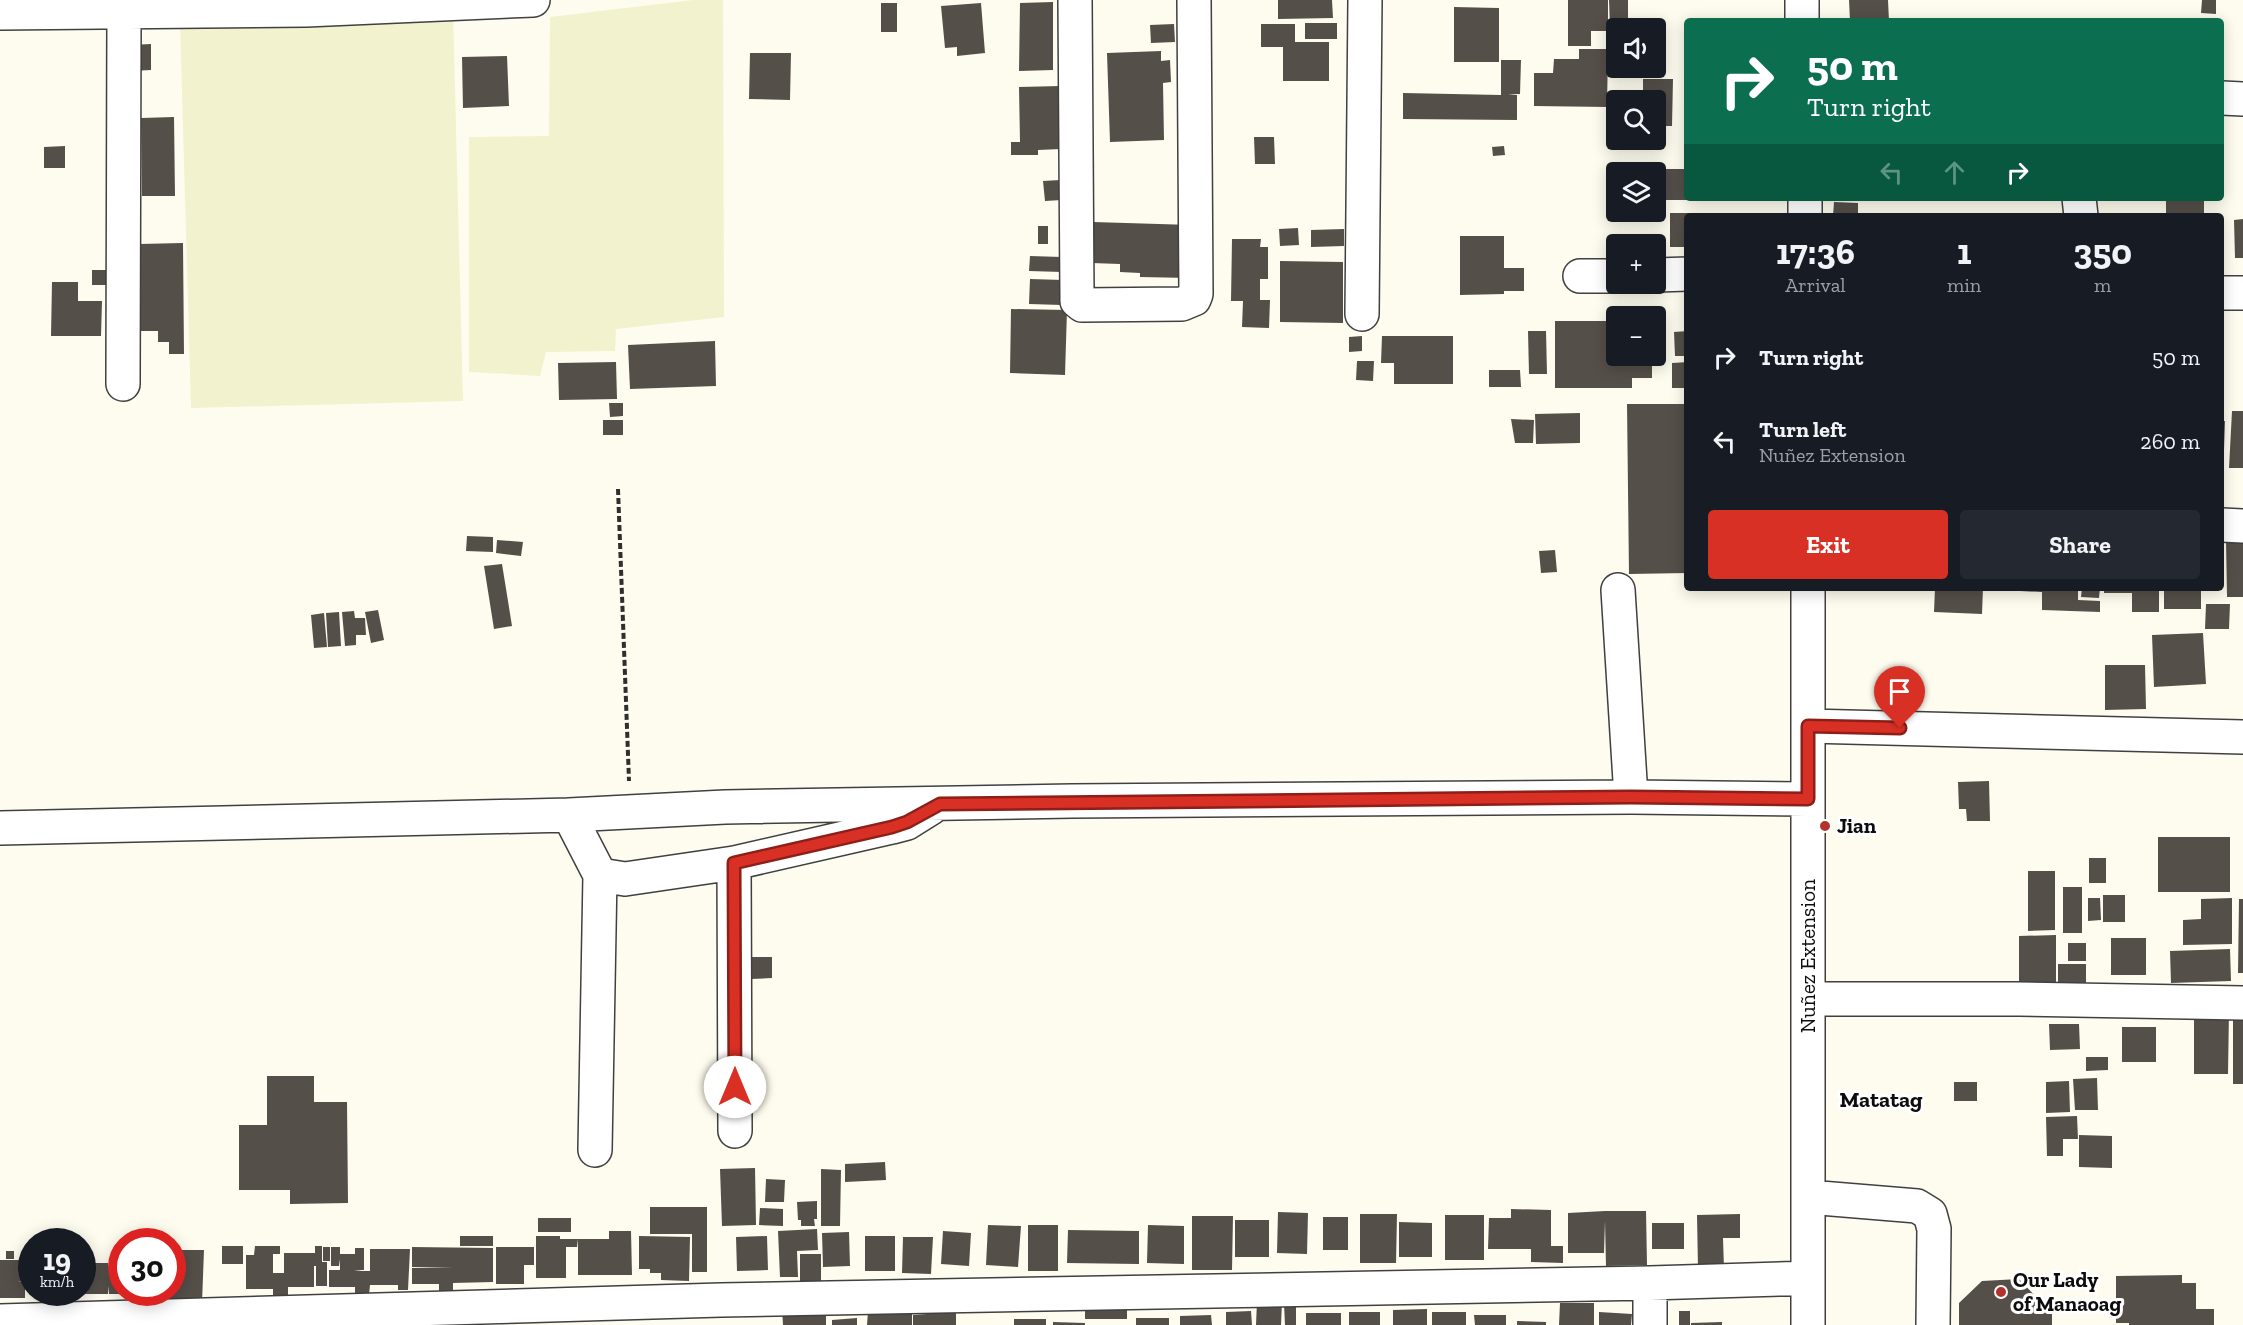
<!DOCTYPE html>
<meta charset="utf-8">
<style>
body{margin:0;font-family:"Zilla Slab",serif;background:#242831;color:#f1f3f6;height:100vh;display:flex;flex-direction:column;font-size:22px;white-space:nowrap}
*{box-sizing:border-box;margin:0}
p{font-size:20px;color:#9ea1a6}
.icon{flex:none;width:33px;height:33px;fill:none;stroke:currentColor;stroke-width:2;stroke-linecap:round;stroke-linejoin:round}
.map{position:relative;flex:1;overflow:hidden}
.drawer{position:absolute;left:1684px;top:213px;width:540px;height:378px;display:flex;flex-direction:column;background:#171b24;border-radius:6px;box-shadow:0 3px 15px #0003}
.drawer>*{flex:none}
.banner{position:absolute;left:1684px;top:18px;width:540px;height:183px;border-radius:6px;box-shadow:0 3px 15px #0003;background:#0b6e4f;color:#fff;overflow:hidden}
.buttons{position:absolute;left:1606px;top:18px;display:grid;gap:12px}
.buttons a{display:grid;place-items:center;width:60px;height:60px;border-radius:6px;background:#171b24;box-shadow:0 3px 15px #0003;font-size:30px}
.speed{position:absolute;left:18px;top:1228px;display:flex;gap:12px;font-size:30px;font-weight:700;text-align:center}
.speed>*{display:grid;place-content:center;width:78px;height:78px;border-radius:50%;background:#171b24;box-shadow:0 3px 15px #0003;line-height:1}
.speed small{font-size:15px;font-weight:400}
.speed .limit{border:9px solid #d22;background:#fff;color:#111}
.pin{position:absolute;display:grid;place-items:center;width:51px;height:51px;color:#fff;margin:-62px -26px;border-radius:50% 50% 50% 0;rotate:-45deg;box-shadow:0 0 6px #0007}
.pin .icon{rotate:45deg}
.me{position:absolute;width:66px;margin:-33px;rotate:0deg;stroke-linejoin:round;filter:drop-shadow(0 0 4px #0008)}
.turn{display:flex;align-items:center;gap:21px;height:126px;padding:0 24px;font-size:27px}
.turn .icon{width:78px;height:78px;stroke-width:2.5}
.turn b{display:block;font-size:42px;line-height:51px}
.lanes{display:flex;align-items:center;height:57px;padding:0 24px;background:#0003;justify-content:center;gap:30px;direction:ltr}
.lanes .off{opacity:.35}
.eta{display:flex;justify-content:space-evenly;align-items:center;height:102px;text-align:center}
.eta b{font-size:36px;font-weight:700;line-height:42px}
.action{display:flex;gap:12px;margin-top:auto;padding:12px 24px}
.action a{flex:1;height:69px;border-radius:6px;background:#d93025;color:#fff;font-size:24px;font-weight:700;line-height:69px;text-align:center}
.action a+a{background:#242831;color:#f1f3f6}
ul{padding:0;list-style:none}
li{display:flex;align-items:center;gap:18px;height:84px;padding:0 24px}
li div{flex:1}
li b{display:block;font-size:22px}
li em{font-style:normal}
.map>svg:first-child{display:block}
.farmland{fill:#f2f2cf}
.building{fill:#554f4a}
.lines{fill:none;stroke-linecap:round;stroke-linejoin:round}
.minor-casing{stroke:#404040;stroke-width:36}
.path{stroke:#2f2f2f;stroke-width:4;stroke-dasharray:6 3;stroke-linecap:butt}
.minor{stroke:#fff;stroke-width:33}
.route-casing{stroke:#8d1f18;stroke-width:15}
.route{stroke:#d93025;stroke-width:10}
.poi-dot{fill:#b4322e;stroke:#fff;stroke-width:2}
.labels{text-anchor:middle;stroke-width:6;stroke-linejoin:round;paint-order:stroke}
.poi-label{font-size:21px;font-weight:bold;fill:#0d0d0d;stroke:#fff;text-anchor:start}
.street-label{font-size:21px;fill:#0d0d0d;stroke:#fff}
.neighbourhood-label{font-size:22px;font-weight:bold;fill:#0d0d0d;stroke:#fff}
</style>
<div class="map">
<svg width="2243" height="1325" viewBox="0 0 2243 1325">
<rect width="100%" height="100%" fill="#fefcee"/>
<path class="farmland" d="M693,0H723L724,317L616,329L615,351L546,352L540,376L469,372V137L549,136L550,17Z
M453,10L463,401L191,408L180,21Z"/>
<path class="building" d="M1278,0H1332L1333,18L1278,19Z
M1568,0H1608V31H1591V46H1568Z
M1609,0H1628V26L1610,27Z
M1849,0H1888L1889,21H1850Z
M2202,0H2216V14L2201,13Z
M1053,2V70L1019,71L1020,3Z
M881,3H897V32H881Z
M981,3L985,53L957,56V47L945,48L941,6Z
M1454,7L1499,8V62H1454Z
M1305,23H1337V39H1305Z
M1174,24L1175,42L1151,43L1150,25Z
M1261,24H1295V42H1329V81H1283V47H1261Z
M151,44V70L131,71L130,45Z
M1579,49H1608L1607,107L1534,106V73H1553L1554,59H1579Z
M1161,51V61L1170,60L1171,82L1163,83L1164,140L1110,142L1107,53Z
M750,53H791L790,100L749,99Z
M507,56L509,106L463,108L462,57Z
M1501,60H1521L1520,94H1508L1517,95V120L1403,119V93L1501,95Z
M1643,79H1673L1672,126H1656V100H1643Z
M1060,86L1061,149L1038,150V155H1011V142H1020L1019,87Z
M174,117L175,196H142L141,118Z
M1254,137H1274L1275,164H1255Z
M65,146V168H44V147Z
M1504,146L1505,155L1493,156L1492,147Z
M1641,169H1688V198H1692V200H1656V172H1641Z
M1060,180L1062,200L1045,201L1043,181Z
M2166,198H2204V216H2166Z
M1834,202L1858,203V216H1833Z
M1670,213H1703V216H1688V247H1670Z
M2243,219V258H2235L2234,220Z
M1093,222L1192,225L1190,278L1140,277V273L1120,272V264L1091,263Z
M1038,226H1048V244H1038Z
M1298,228L1299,245L1280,246L1279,229Z
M1344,229V246L1311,247V230Z
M1460,236H1504V268H1524V291H1504V294L1460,295Z
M1232,239H1261L1260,247H1268V279H1260V300H1270L1269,328L1242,327L1243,301H1231Z
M183,243L184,354H169V342H158V331H140L139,244Z
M1030,256L1062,257V272L1029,271Z
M1280,261L1343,262V323L1280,322Z
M92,270H119L120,285H92Z
M1030,279L1063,280L1062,305L1029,304Z
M52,282H78V301H102L101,336H51Z
M1011,309L1067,310L1065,375L1010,373Z
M1555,321H1617V356H1652V378H1632V388H1555Z
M1528,331H1546L1547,374H1529Z
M1688,331V356H1675L1674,332Z
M1362,336V351L1349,352V337Z
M1382,336H1453V384H1394V363H1381Z
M715,341L716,386L630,389L628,345Z
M1357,361H1374L1373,381L1356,380Z
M616,362L617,399L559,400L558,363Z
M1688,362V388H1672V363Z
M1489,370H1520L1521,387H1489Z
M609,403H623V416L610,417Z
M1627,404H1688V573L1629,574Z
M2232,411H2243V468H2229Z
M1580,413V443L1536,444L1535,414Z
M1511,419L1534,420L1533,443H1515Z
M603,420H623V435H603Z
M2222,421H2225L2223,479H2222Z
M467,536L493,537V552L466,551Z
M497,540L523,542L521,556L496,553Z
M2226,540H2243V597H2227Z
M1555,550L1557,572L1541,573L1539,551Z
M502,564L512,626L494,629L484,566Z
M1935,588H1983L1982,614L1934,612Z
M2020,588H2078V600L2100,601V612L2042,610V592L2020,591Z
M2082,588H2100L2099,598L2081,597Z
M2104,588H2159V612H2132V593H2104Z
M2164,588H2201V609H2164Z
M2206,604H2230L2229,629H2205Z
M378,610L384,640L371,643L365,612Z
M354,611L355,618H365L366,635H356V645L345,646L342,612Z
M339,612L341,646L328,647L326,613Z
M324,613L327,647L314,648L311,615Z
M2203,633L2206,684L2154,687L2152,635Z
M2105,665H2145L2146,709L2105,710Z
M1989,781L1990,821H1967L1966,809H1959L1958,782Z
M2158,837H2230V892H2158Z
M2089,858H2106V883H2089Z
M2028,871H2055V930L2028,931Z
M2063,887H2082V933H2063Z
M2103,895H2125V922H2103Z
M2088,898H2100L2101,920L2088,921Z
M2232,898V944L2183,945V920L2201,919V899Z
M2239,899H2243V973H2238Z
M2056,935V987H2019V936Z
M2111,938H2146V975H2111Z
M2068,943H2086V961H2068Z
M2230,949L2231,981L2171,983L2170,951Z
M751,957H772V978L751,979Z
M2058,964H2086V987H2058Z
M2233,1009H2243V1084H2233Z
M2194,1011H2229L2228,1074H2194Z
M2049,1024H2079L2080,1049L2050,1050Z
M2122,1027H2156V1062H2122Z
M2086,1057H2108V1070L2086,1071Z
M267,1076H314V1102H347L348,1203L290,1204V1190H239V1125H267Z
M2097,1078L2098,1110H2075L2073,1079Z
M2069,1081L2070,1112L2046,1113V1082Z
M1954,1082H1977V1101H1954Z
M2077,1116L2078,1139H2063V1156H2047L2046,1117Z
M2079,1135L2112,1136V1168L2079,1167Z
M885,1162L886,1180L845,1182V1164Z
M755,1168L756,1225L722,1226L720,1169Z
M821,1169L841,1170L840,1226H821Z
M766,1179L785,1180L784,1202H765Z
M817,1201V1219H814L815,1226H801V1220H798L797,1202Z
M650,1207H707V1272H692V1234H650Z
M760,1208L783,1209V1226L759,1225Z
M1511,1209L1551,1210V1246H1563V1263L1531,1262V1249H1488L1489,1218H1511Z
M1605,1211H1646L1647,1265L1606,1266L1605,1221L1604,1253H1568V1213Z
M1278,1212L1308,1213L1307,1254L1277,1253Z
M1360,1214H1397L1396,1263H1360Z
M1740,1214V1238H1723L1724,1269H1698L1697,1215Z
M1445,1215H1484V1260H1445Z
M1192,1216H1233L1232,1270H1192Z
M1323,1217H1348V1250H1323Z
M538,1218H571V1232H538Z
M1235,1220H1269V1257H1235Z
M1399,1222L1432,1223V1257H1399Z
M1652,1223H1684V1249H1652Z
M988,1225L1021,1226L1018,1267L986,1265Z
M1028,1225H1058V1271H1028Z
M1148,1225L1184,1226V1264L1147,1263Z
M817,1229L818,1250L797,1251L798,1277H780L778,1231Z
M1068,1230L1139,1231V1264L1067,1263Z
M609,1231H631L632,1275H578V1239H609Z
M943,1231L971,1233L969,1266L941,1264Z
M849,1232L850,1266L823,1267L822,1233Z
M460,1236H493V1246H460Z
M536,1236H560V1239H578L577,1247H566V1278H536Z
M639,1236L690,1237L689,1281L661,1280V1273H650V1269H639Z
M767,1236L768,1270L737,1271L736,1237Z
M865,1236H895V1271H865Z
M903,1237H933L931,1274L902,1273Z
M222,1246H243V1264H222Z
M255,1246H280V1254H273V1273H284V1253H315V1246H322V1262H327V1286H316V1266H314V1287H288V1302H273V1289H246V1255H254Z
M323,1247H330V1261H323Z
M331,1247H340V1254H355V1248H364V1270H354L362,1271H370V1249H410L408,1290H398V1285H370L369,1295H355V1287H329V1270H340V1259L339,1266H331Z
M412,1247L493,1248V1282L453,1283V1293H439V1284H412V1268L453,1267H412Z
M496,1247H534V1265H524V1284H496Z
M172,1250H204L202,1303L163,1304V1293H172Z
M6,1251H14V1259H6Z
M800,1254H821V1282H800Z
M0,1260H26L25,1281H18L25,1282V1298H0Z
M82,1263H108V1266H120V1294H109V1286L108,1294H82Z
M2182,1275V1283H2196V1309H2214V1325H2129V1323H2116V1276Z
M2019,1279L2043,1304H2052V1325H1959V1303L1982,1281Z
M68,1293H78V1300H68Z
M1257,1301L1282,1302L1281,1325H1256Z
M1560,1303H1594V1325H1559Z
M1284,1304H1296V1325H1285Z
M826,1307V1325H783L782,1308Z
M1085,1307H1127V1319H1085Z
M1427,1309V1325H1393V1310Z
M868,1311L912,1312V1325H867Z
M1251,1311L1252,1325H1226V1312Z
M1679,1311H1690V1325H1679Z
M956,1312V1325H913V1315Z
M1349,1312H1380V1325H1349Z
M1432,1312H1466V1325H1432Z
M1599,1312L1632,1314L1631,1325H1599Z
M1306,1313H1341V1325H1306Z
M1211,1315L1212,1325H1180V1316Z
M1474,1315H1506V1325H1475Z
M857,1318V1325H832V1320Z
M1136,1318H1169V1325H1136Z
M1014,1319H1046V1325H1014Z
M1517,1321L1546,1322V1325H1517Z
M1053,1322L1085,1323V1325H1053Z
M1722,1322V1325H1691V1323Z"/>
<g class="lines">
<g class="minor-casing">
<path id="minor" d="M1075,0L1077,296V301L1082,305L1182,304L1194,299L1196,294L1194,0
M1802,0V21
M0,13L306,10L533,0
M2222,98L2243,99
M1805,198V216
M2079,198L2081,216
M1656,275L1688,274
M1580,276H1617
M2222,293H2243
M1362,314L1365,0
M123,384L124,13
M2222,525L2243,526
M1618,590L1631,797
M1808,726L2243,737
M569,815L600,875L625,879L734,863L892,827L907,823L931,808
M0,828L569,815L725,807L1072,801L1631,797L1808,799
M734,863L735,1131
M1808,999H2019L2243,1003
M595,1150L600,875
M1808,1197L1917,1206L1930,1214L1934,1229L1933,1325
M0,1321L721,1300L1650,1283L1808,1278
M1650,1325V1283
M1808,1325V588"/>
</g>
<path class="path" d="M618,489L629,781"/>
<use href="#minor" class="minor"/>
</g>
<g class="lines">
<g class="route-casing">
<path id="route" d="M735,1087L734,863L892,827L907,822L940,804L1631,797L1808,799V726L1900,728"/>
</g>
<use href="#route" class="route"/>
</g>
<g class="poi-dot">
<circle cx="1825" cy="826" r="6"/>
<circle cx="2001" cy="1292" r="6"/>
</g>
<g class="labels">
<g class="poi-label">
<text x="1837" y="833">Jian</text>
<text x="2013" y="1287">Our Lady<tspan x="2013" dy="24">of Manaoag</tspan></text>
</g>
<g class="street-label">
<text transform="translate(1808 956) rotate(-90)" y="7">Nuñez Extension</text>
</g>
<g class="neighbourhood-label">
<text x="1881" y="1107">Matatag</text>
</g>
</g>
</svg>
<div class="buttons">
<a><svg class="icon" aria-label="sound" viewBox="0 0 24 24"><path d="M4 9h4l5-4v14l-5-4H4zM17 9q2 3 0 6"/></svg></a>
<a><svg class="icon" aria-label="search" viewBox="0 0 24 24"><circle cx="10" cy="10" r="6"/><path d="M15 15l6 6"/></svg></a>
<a><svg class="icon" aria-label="layers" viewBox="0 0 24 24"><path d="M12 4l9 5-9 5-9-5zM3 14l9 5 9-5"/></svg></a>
<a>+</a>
<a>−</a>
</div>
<div class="speed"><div>19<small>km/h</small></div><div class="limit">30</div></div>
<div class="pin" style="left:1900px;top:728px;background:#d93025"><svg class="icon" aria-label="arrive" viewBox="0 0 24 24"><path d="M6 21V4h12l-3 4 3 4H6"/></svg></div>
<svg class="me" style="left:735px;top:1087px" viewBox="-20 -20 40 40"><circle r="19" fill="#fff"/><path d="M0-13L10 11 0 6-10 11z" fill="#d93025"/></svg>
<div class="banner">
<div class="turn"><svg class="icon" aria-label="right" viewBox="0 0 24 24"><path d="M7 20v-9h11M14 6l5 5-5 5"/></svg><div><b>50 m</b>Turn right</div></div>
<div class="lanes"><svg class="icon off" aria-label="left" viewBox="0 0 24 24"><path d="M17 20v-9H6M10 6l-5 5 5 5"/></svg><svg class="icon off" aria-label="ahead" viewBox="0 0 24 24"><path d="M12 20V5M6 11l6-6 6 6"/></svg><svg class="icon" aria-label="right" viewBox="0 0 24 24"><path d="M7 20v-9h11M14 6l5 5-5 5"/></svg></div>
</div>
<section class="drawer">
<div class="eta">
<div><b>17:36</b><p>Arrival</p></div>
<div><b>1</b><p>min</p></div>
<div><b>350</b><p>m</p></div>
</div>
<ul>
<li><svg class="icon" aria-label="right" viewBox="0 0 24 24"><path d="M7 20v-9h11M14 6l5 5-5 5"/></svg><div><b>Turn right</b></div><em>50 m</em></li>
<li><svg class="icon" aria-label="left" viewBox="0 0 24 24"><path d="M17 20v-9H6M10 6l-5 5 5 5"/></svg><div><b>Turn left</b><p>Nuñez Extension</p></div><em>260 m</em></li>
</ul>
<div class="action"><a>Exit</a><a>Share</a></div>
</section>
</div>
